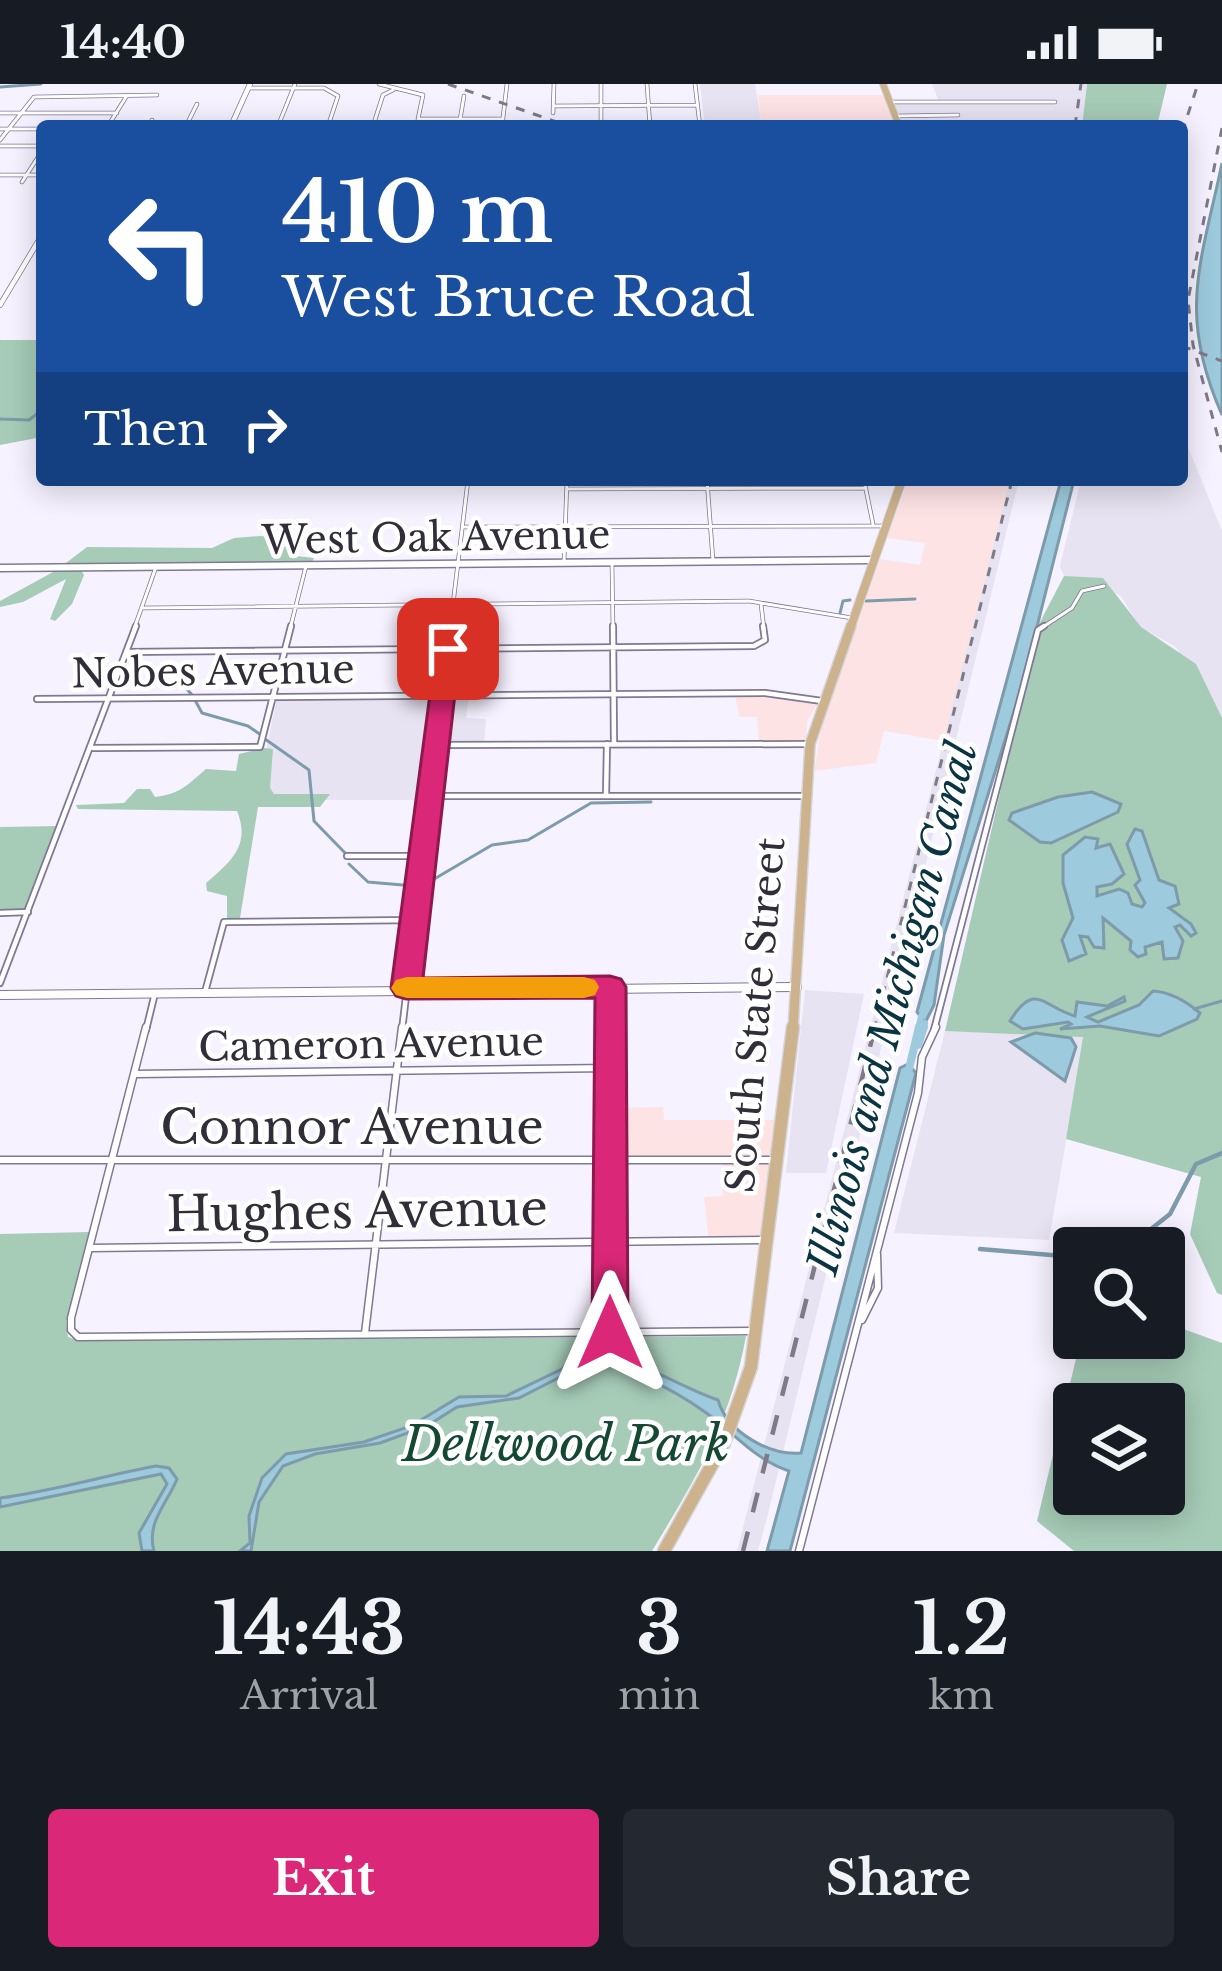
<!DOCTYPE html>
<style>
body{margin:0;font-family:"Libre Baskerville",serif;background:#242831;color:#f1f3f6;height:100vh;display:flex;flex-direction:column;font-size:45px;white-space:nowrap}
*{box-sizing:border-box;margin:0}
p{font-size:39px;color:#9ea1a6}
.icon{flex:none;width:66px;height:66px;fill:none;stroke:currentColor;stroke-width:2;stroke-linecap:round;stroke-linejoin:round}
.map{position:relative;height:1467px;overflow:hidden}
.details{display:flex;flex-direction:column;background:#171b24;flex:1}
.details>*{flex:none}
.banner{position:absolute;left:36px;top:36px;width:1152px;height:366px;border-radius:12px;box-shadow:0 6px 30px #0003;background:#1a4fa0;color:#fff;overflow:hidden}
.controls{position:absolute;left:1053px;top:1143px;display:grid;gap:24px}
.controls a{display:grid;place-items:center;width:132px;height:132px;border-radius:12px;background:#171b24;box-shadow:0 6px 30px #0003;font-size:60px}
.pin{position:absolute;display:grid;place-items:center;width:102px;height:102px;color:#fff;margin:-51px;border-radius:24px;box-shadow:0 6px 18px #0006}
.me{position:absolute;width:132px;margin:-66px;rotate:0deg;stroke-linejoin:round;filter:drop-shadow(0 0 9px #0008)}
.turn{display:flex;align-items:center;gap:42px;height:252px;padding:0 48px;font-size:54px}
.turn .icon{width:156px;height:156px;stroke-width:2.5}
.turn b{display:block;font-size:84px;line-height:102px}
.then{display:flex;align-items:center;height:114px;padding:0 48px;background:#0003;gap:24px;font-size:45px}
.eta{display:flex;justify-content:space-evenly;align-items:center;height:204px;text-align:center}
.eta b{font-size:72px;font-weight:700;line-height:84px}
.primary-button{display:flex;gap:24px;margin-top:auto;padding:24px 48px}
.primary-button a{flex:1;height:138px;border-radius:12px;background:#db2777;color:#fff;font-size:48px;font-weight:700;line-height:138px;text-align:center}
.primary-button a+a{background:#242831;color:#f1f3f6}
.status{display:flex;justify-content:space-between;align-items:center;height:84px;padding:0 60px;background:#171b24;direction:ltr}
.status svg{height:33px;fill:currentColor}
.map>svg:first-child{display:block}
.commercial{fill:#fee3e5}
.built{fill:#e7e3f2}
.green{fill:#a6cbb7;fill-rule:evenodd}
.water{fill:#9dcadc;stroke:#7d9bab;stroke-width:3}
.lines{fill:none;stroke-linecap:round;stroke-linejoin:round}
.stream-far1{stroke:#7d9bab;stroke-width:3}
.stream{stroke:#7d9bab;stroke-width:4.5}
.canal-far1{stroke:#9dcadc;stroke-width:6}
.canal{stroke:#9dcadc;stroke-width:8}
.street-far2-casing{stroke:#807894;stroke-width:4.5}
.street-far1-casing{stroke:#807894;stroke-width:8}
.street-casing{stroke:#807894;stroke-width:9}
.secondary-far2-casing{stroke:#807894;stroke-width:6}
.secondary-far1-casing{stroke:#807894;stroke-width:9}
.secondary-casing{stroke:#807894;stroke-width:10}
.primary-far3-casing{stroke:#d6d5d7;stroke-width:8}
.primary-far2-casing{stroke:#d6d5d7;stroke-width:10}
.primary-far1-casing{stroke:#d6d5d7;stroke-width:12}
.primary-casing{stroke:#d6d5d7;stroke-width:15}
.street-far2{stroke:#fff;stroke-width:3}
.street-far1{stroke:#fff;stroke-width:4.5}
.street{stroke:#fff;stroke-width:6}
.secondary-far2{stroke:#fff;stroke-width:4.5}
.secondary-far1{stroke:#fff;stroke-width:6}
.secondary{stroke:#fff;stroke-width:8}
.primary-far3{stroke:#ccb28d;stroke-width:6}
.primary-far2{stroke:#ccb28d;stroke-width:8}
.primary-far1{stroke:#ccb28d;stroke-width:9}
.primary{stroke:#ccb28d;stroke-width:12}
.rail-far1{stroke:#7e7a86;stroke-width:3;stroke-dasharray:9 9;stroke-linecap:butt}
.rail{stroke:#7e7a86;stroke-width:4.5;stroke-dasharray:20 20;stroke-linecap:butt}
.route{fill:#db2777;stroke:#8e194d;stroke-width:3}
.slow{fill:#f59e0b}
.labels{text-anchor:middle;stroke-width:9;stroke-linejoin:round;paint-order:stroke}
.street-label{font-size:39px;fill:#312d39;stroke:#fff}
.water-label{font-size:42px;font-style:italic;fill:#0b3442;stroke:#fff}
.near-street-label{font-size:48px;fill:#312d39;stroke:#fff}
.near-park-label{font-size:48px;font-style:italic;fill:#154832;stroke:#fff}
</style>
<div class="status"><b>14:40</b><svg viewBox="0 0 49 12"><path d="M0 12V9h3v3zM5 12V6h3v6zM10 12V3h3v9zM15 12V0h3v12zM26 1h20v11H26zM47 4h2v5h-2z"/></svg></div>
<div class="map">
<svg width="1222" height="1467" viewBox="0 0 1222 1467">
<rect width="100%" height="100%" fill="#f6f2ff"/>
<path class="commercial" d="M758,11H883L897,42H762Z
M908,396H1010L944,657L884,647L876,679L814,687L823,635L880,475L920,481L925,459L887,454Z
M765,609L819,617L807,638L806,661H759L757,633H739L735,610Z
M663,1023L664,1036H775L771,1073L613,1072L612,1024Z
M724,1077L772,1079L760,1159H709L704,1113L722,1112Z"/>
<path class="built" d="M700,0H755L762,42H705Z
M932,0H1087L1082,42H902L894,18H939Z
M1182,348L1222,447V634L1176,563L1140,543L1120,511L1064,492L1060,482L1081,396H1182Z
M1010,396H1019L767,1434L758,1467H737Z
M469,612L466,634L486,635L484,662H437L426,716H265L267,662L277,614Z
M805,906L864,910L826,1089H786Z
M945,947L1084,952L1049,1156L894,1149Z"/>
<path class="green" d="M1087,0H1167L1157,42H1082Z
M0,256H42V353L0,361Z
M260,452L303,456L292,464L296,472L314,474L312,478L62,482L87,463L212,464L234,454Z
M81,486L84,491L72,520L55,537L50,535L66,495L23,518L0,523V517L55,487Z
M1064,492L1103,494L1141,543L1196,580L1222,634V1211L1217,1209L1190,1150L1201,1093L1066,1055L1083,953L945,947L1039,540Z
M264,664L273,665L270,704L274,710H330L320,723H258L240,834L227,835V812L207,807L206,799C231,778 251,761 237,727L78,725L76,721L124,719L137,705H150L155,713C181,710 188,700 206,685L236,687L239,670Z
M59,742L25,827H0V743Z
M90,1148L66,1238L68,1253L81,1257L746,1252C730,1339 697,1392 652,1467H0V1150Z
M1164,1238L1222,1259V1467H1074L1037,1437L1081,1254H1164ZM1074,1320H1164V1410H1074Z"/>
<path class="water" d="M1222,79V331C1177,229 1201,180 1222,79Z
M1061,396H1074L1022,602L944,851L934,921L925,939L917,928Z
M1092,708L1121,720L1118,728L1051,759L1040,758L1009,736L1012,729L1058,713Z
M1135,745L1142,747L1159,796L1175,802L1179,820L1169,824L1191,840L1196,849L1191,852L1180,841L1175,843L1183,857L1178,874L1164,875L1162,858L1145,863L1146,870L1138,873L1130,866L1131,857L1103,834L1104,864L1094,863L1088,853L1080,852L1086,870L1069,877L1062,856L1073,834L1063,799V771L1085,753L1098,755L1096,764L1110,760L1124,790L1112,800L1097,803V812L1119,805L1128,809L1132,820L1142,823L1145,819L1135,801L1140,796L1127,760Z
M1153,907C1170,908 1187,918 1200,929L1197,935L1159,952L1100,942L1060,945L1071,940L1068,938L1023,945L1010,937C1035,896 1043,923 1075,932L1077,918L1107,922L1124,913L1125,917L1087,933L1098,938L1139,921Z
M1035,949L1071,954L1076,963L1065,997L1011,958Z
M908,980L916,989L790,1467H767L789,1387C752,1374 735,1349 705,1328C670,1303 625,1281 583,1275L566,1290L519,1314L457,1323L427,1342L380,1359L315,1370L283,1382L259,1418L251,1467H240L250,1459L249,1432L262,1394L286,1370L364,1358L411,1342L459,1313L506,1312L562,1285L583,1268C634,1270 672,1300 718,1316C727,1348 770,1372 801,1369L900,984Z
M156,1382L169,1384L177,1395C167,1420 146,1438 154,1467H142L139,1449L167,1400L161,1390L0,1423V1414C53,1407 103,1392 156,1382Z"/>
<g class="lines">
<path class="stream-far1" d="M0,3L41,0
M0,335L29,336L42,326
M866,517L915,515
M840,529L843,517L850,516
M151,589L175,591L192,611
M195,616L202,629L248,642L261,651
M265,655L309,686L314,737L347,771
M349,780L368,798L414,802
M424,801L492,761L528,756L591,719L651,718
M1194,925L1222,917"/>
<path class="stream" d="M1127,1164L1170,1130L1196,1080L1222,1069
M980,1165L1074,1173"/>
<path class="canal-far1" d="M918,946L921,932
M923,946L925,939"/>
<path class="canal" d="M918,961L924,943
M908,989L919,943"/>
<g class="street-far2-casing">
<path id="street-far2" d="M379,0L423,11L418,35H503
M601,0V42
M647,0L650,42
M695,0L700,42
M248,4H324L338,12L328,42
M890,18H1055
M553,22L697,21
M0,29H117
M553,29L554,0
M895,32L958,31
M108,42L126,13
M149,42L152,36
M186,42L197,20
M278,42L295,0
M373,42L383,11L393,6
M459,42L464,12
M502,42L507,0
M0,45H42
M0,56L34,13L157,11
M0,62H42
M0,91H42
M22,98L42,67
M707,396L713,477
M864,396L873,440
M567,405L866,404
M463,443L886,442
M564,478L567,396
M612,480L613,545
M761,520L764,545
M142,524L749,517L852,534
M134,545L156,483
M290,545L306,482
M450,545L468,396
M1040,545L1072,524L1082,507L1104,502"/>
</g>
<g class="street-far1-casing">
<path id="street-far1" d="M613,542L614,660
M126,568L754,562L765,556L763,542
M37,615L765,609L822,617
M438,661L810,660
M93,664L260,663L291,542
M430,712H805
M606,712L607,660
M347,772H423
M0,829L28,828
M0,899L136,542
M610,907V946
M205,908L224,838L415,836
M146,946L155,909
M402,946L450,542
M934,946L1038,546L1044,542"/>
</g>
<g class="street-casing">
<path id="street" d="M146,943L71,1234V1246L78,1253L752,1247
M610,943V1249
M135,990L610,984
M0,1076H772
M90,1164L762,1156
M862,1236L878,1204L877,1170
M365,1249L402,943
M799,1467L918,1009L922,973L936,943"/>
</g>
<g class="secondary-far2-casing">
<path id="secondary-far2" d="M231,42L250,0
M0,221L42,151"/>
</g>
<g class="secondary-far1-casing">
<path id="secondary-far1" d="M0,484L873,476"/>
</g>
<g class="secondary-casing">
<path id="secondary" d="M0,911L797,903"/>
</g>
<g class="primary-far3-casing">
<path id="primary-far3" d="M883,0L899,42"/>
</g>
<g class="primary-far2-casing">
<path id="primary-far2" d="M850,545L902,396"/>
</g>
<g class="primary-far1-casing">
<path id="primary-far1" d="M793,946L810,660L851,542"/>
</g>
<g class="primary-casing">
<path id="primary" d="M664,1467L724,1359L751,1283L793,943"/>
</g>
<use href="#street-far2" class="street-far2"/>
<use href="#street-far1" class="street-far1"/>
<use href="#street" class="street"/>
<use href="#secondary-far2" class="secondary-far2"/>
<use href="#secondary-far1" class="secondary-far1"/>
<use href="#secondary" class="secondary"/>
<use href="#primary-far3" class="primary-far3"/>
<use href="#primary-far2" class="primary-far2"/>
<use href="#primary-far1" class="primary-far1"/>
<use href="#primary" class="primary"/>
<path class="rail-far1" d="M448,0L568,42
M1075,42L1081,0
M1222,44L1188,216L1193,261L1222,368
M1182,48L1198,0
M1182,262L1222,277
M874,946L1012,396"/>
<path class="rail" d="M743,1467L875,943"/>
</g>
<path class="route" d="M448,557L460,565L423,894L610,892L621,895L626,903L628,1249L623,1260L610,1264L597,1260L592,1249L595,914L406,915L396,912L391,904L436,565Z"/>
<path class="slow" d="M407,893H584L595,896L599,903L595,911L584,914H407L396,911L391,904L396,896Z"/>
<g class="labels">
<g class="street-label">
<text transform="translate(436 453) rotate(-1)" y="14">West Oak Avenue</text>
<text transform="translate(213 587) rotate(-1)" y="14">Nobes Avenue</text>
<text transform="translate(755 931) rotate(-85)" y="14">South State Street</text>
<text transform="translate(371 960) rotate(-1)" y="14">Cameron Avenue</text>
</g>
<g class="water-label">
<text transform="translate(892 924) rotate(-75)" y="15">Illinois and Michigan Canal</text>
</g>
<g class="near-street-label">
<text x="352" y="1060">Connor Avenue</text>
<text transform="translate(357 1127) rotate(-1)" y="17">Hughes Avenue</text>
</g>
<g class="near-park-label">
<text x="566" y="1377">Dellwood Park</text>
</g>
</g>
</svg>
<div class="controls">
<a><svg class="icon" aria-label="search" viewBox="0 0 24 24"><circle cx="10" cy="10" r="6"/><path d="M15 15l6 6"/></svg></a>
<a><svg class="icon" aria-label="layers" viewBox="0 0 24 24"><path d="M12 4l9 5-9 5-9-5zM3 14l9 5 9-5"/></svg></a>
</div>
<div class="pin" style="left:448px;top:565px;background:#d93025"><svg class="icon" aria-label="arrive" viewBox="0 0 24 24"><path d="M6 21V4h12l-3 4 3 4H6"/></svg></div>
<svg class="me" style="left:610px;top:1249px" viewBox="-20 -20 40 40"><path d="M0-17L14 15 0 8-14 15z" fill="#db2777" stroke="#fff" stroke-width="4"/></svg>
<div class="banner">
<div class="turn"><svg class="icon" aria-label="left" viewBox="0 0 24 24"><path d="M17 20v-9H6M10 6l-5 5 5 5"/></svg><div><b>410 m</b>West Bruce Road</div></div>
<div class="then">Then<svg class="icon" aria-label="right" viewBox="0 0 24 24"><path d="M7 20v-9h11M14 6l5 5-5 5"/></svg></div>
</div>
</div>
<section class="details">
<div class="eta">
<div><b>14:43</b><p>Arrival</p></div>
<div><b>3</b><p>min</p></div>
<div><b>1.2</b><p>km</p></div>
</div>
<div class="primary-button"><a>Exit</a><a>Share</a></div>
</section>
